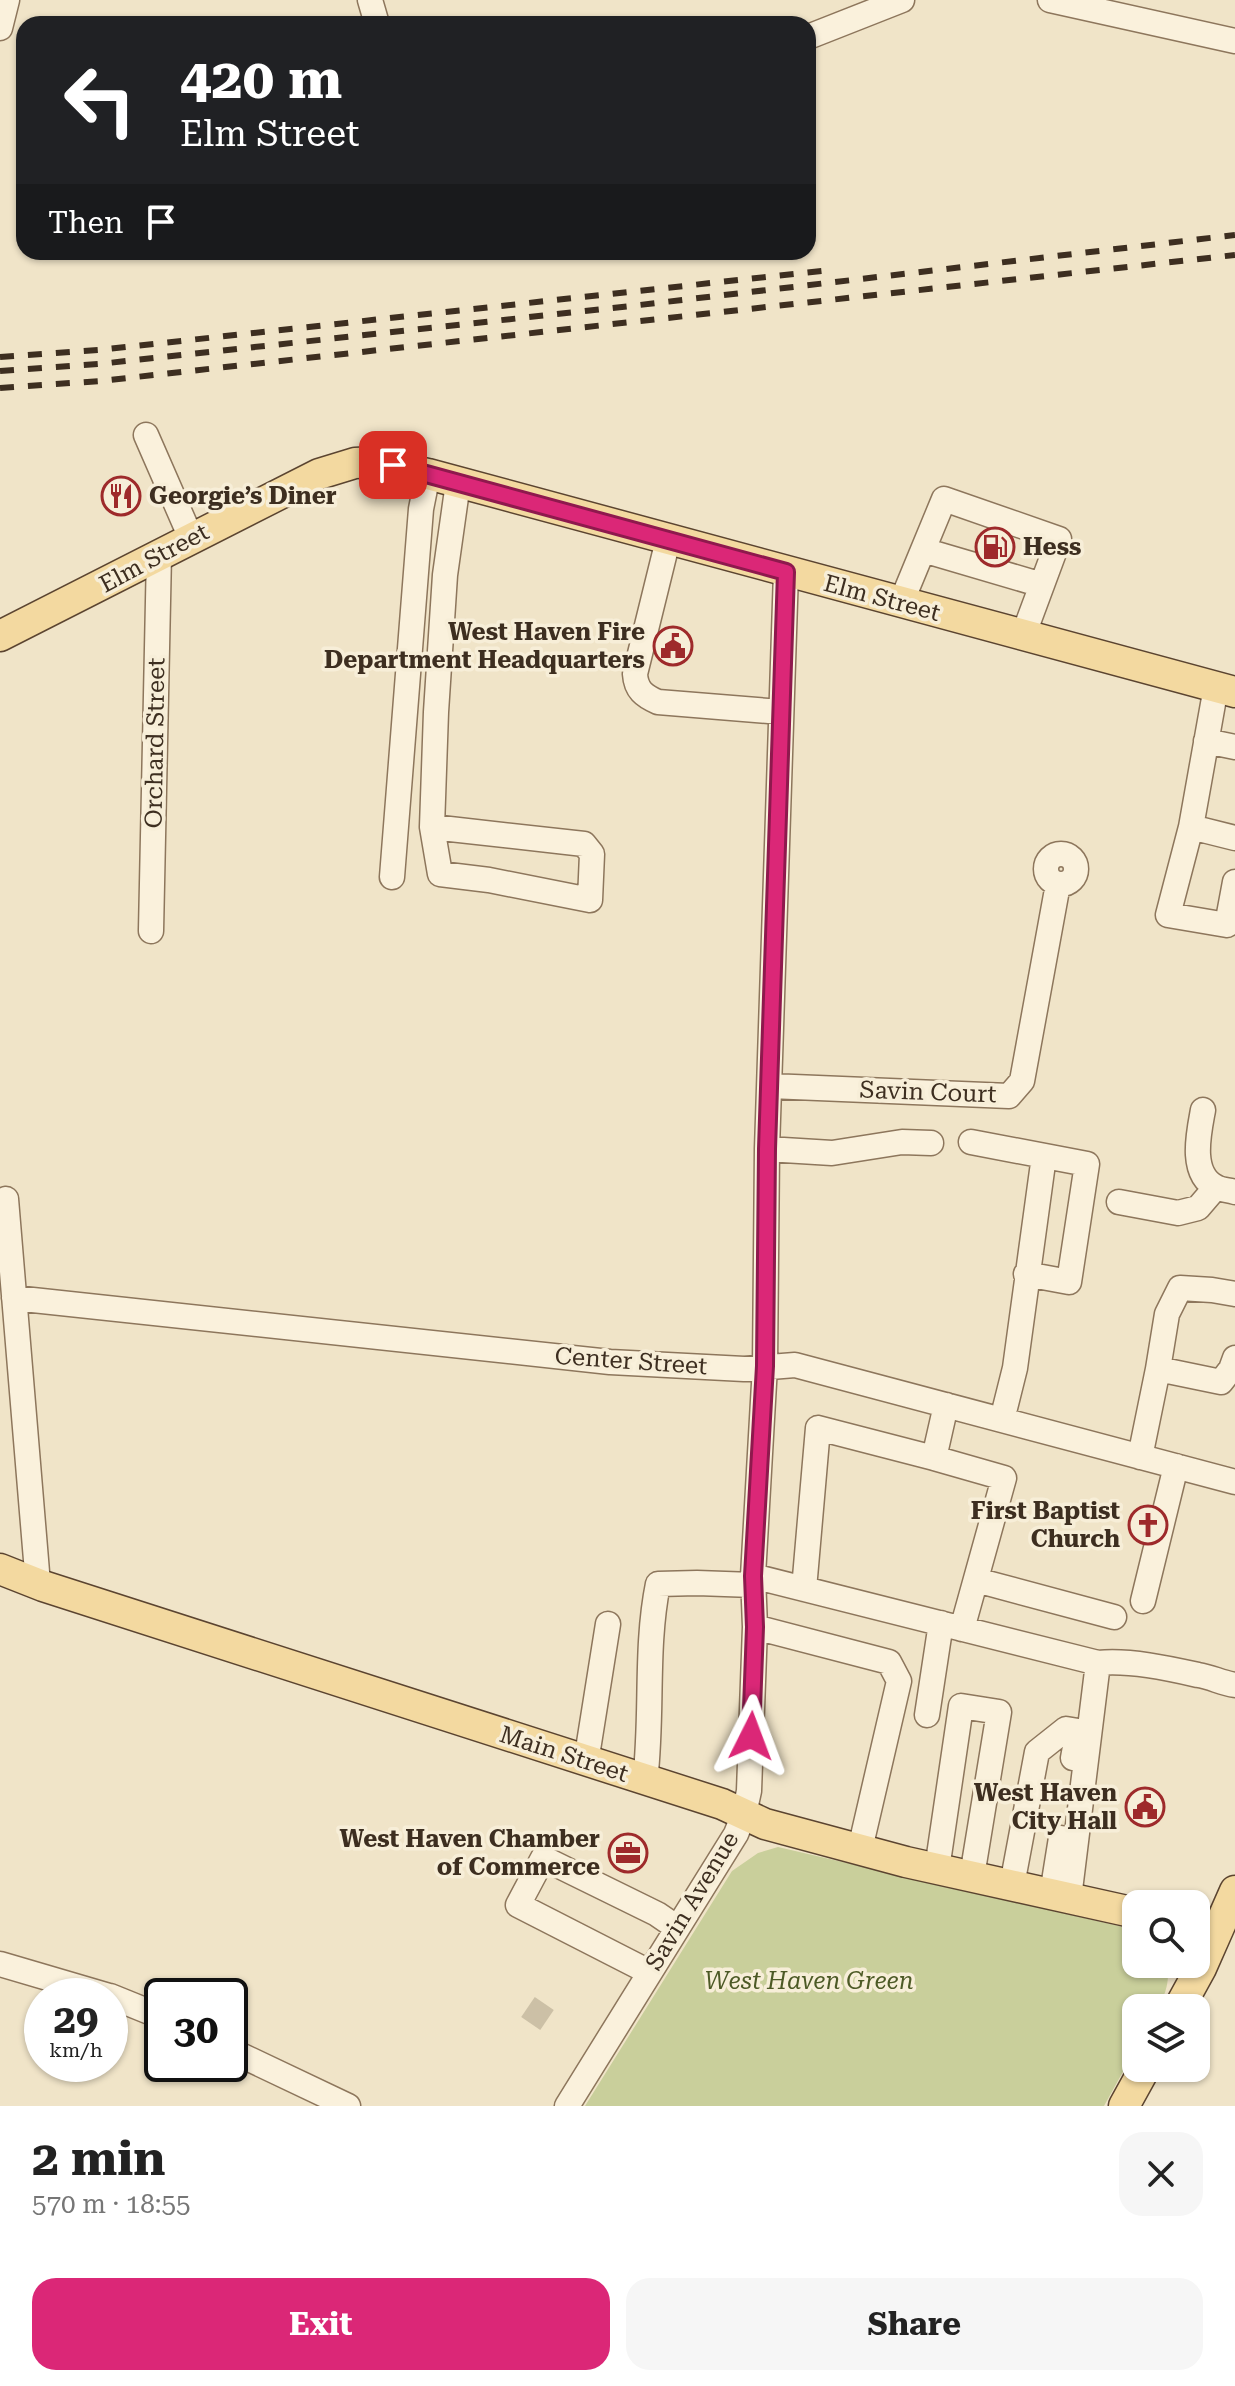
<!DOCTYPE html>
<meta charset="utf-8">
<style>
body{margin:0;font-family:"Roboto Serif",serif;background:#f6f6f6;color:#222;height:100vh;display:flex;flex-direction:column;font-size:30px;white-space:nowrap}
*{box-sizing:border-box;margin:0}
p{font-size:26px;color:#767676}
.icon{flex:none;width:44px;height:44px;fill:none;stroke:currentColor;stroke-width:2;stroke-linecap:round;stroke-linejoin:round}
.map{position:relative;height:2106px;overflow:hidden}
.drawer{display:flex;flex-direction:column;background:#fff;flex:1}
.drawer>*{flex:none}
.top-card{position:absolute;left:16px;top:16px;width:800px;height:244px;border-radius:24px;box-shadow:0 2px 6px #0004;background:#202124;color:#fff;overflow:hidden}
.tools{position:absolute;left:1122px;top:1890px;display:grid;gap:16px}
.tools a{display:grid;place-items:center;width:88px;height:88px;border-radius:16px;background:#fff;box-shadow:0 2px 6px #0004;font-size:40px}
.speed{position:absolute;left:24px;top:1978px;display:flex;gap:16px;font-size:40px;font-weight:700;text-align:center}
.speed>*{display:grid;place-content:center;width:104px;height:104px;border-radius:50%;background:#fff;box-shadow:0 2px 6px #0004;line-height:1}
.speed small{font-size:20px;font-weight:400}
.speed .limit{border:4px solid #111;border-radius:12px;background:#fff;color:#111}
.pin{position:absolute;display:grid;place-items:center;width:68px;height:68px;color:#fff;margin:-34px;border-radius:16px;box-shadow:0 4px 12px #0006}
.me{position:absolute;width:88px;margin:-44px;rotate:3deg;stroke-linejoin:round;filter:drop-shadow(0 0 6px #0008)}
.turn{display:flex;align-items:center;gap:28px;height:168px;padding:0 32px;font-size:36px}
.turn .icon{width:104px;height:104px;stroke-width:2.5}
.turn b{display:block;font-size:56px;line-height:68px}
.then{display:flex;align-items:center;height:76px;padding:0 32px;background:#0003;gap:16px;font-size:30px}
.round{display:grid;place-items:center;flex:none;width:84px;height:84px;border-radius:24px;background:#f6f6f6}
.summary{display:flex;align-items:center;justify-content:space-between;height:136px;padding:0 32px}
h1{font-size:48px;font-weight:700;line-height:60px}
.button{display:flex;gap:16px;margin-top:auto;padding:16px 32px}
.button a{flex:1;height:92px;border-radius:24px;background:#db2777;color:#fff;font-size:32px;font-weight:700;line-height:92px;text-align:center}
.button a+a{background:#f6f6f6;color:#222}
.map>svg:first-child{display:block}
.green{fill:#c9cf9b}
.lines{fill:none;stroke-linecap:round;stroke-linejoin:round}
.minor-tunnel{stroke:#ccc0a6;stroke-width:24;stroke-dasharray:24 12;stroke-linecap:butt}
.minor-casing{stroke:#8d765c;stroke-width:27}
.major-casing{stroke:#5b4430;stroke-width:33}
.minor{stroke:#faf1dc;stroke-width:24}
.major{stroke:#f3d9a0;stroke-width:30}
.rail{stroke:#3d2e20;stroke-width:6;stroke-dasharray:14 14;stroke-linecap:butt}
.route-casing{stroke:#8e194d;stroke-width:20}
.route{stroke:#db2777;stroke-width:14}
.labels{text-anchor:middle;stroke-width:7;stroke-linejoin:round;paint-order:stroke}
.poi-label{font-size:24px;font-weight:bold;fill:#3d2e20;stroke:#f7eed8;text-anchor:end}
.street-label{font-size:24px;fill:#3d2e20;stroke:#f7eed8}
.park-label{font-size:24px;font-style:italic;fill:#4d5a26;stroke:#f7eed8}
</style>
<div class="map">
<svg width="1235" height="2106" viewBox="0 0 1235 2106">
<rect width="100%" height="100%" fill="#f0e4c8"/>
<path class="green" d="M778,1847L1136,1930V1964H1167C1170,1981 1166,1993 1158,2008H1136V2048L1104,2106H585L732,1871L758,1853Z"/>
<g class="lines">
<path class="minor-tunnel" d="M528,2007L547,2020"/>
<g class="minor-casing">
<path id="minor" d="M370,0L377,24
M1050,0L1235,41
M0,28L7,0
M808,37L902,0
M146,435L191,538
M668,540L635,674C636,690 644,696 658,702L781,712
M923,550L1042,585
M901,603L944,499L1059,539L1023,636
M1216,687L1191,827L1168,915L1227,925L1235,882
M1206,741L1235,747
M432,827L584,844L592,854L590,900L489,880L440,874L432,827L436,712L445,575L458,483
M1191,827L1235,838
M1046 869a15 15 0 1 1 30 0a15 15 0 1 1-30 0Z
M392,877L421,509L428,474
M151,931L159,554
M770,1086L1009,1096L1022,1081L1058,884
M1203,1110C1199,1132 1189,1174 1216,1187C1221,1190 1229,1190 1235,1192
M971,1142L1087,1164L1069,1282L1026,1274
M767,1149L832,1153L902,1142L931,1143
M6,1199L38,1584
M1119,1202L1178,1213L1198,1208L1216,1187
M14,1298L610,1362L744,1369L795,1365L1235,1482
M1158,1369L1221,1382L1231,1369L1235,1358
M946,1405L934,1458L1004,1478L962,1629
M1002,1420L1015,1368L1044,1156
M1140,1457L1158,1369L1167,1314L1180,1288L1212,1290L1235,1294
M753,1576L1098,1663
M976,1580L1114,1617
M804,1589L818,1428L934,1458
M1143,1601L1176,1466
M755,1627L889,1662L899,1681L860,1849
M927,1715L941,1623
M586,1762L608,1624
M645,1781C653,1715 645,1648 658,1584L697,1583L753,1585
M937,1869L961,1706L999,1712L972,1876
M1012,1885L1037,1752L1066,1729L1078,1731L1073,1758
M1052,1894L1061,1838
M1069,1898L1098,1663C1130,1660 1167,1668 1198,1675C1211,1677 1222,1683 1235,1685
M0,1964L109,1996
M649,1972L518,1905L543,1858L657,1914L676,1927
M110,1996L162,2017
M230,2050L348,2106
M567,2106L736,1834L744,1814L749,1791L755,1627L753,1576L765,1366L767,1149L786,572"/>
</g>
<g class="major-casing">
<path id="major" d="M0,636L319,474L355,463L376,462L428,474L1235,692
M0,1569L43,1586L722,1804L765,1824L906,1862L1136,1913
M1179,2008L1201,1968L1235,1891
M1124,2106L1145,2068"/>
</g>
<use href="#minor" class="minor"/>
<use href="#major" class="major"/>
<path class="rail" d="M0,357L98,350L830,270
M0,371L99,364L631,306L1235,235
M0,388L100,381L1235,255"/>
</g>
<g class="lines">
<g class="route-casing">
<path id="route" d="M393,465L786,572L767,1149L765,1366L753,1576L755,1627L751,1736"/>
</g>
<use href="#route" class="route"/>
</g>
<defs>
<g id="restaurant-ring" transform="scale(2)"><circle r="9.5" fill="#f7eed8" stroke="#9e2a2b" stroke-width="1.5"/><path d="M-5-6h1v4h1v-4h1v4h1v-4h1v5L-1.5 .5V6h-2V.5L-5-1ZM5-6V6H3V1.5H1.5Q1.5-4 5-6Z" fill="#9e2a2b"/></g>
<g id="fuel-ring" transform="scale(2)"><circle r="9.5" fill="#f7eed8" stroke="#9e2a2b" stroke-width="1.5"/><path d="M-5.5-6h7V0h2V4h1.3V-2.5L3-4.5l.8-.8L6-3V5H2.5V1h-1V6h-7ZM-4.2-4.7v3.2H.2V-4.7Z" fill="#9e2a2b"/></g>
<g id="civic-ring" transform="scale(2)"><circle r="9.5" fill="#f7eed8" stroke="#9e2a2b" stroke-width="1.5"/><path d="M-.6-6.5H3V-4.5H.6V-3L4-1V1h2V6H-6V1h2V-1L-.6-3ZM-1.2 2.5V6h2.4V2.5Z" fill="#9e2a2b"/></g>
<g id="church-ring" transform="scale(2)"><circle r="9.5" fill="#f7eed8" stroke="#9e2a2b" stroke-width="1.5"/><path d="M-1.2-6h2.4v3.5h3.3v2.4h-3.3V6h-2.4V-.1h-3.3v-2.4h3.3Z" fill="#9e2a2b"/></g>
<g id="office-ring" transform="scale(2)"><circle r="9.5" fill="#f7eed8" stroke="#9e2a2b" stroke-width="1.5"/><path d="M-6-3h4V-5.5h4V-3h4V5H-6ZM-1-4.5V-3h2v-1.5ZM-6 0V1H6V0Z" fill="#9e2a2b"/></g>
</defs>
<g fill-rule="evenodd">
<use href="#restaurant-ring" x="121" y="496"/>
<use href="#fuel-ring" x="995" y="547"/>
<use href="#civic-ring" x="673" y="646"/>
<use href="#church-ring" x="1148" y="1525"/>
<use href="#civic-ring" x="1145" y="1807"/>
<use href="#office-ring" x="628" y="1853"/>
</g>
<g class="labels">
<g class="poi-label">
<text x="149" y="504" text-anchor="start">Georgie’s Diner</text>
<text x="1023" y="555" text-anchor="start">Hess</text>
<text x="645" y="640">West Haven Fire<tspan x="645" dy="28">Department Headquarters</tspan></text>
<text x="1120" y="1519">First Baptist<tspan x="1120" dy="28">Church</tspan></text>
<text x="1117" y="1801">West Haven<tspan x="1117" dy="28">City Hall</tspan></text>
<text x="600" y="1847">West Haven Chamber<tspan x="600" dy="28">of Commerce</tspan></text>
</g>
<g class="street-label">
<text transform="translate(154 558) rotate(-28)" y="8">Elm Street</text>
<text transform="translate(882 598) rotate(15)" y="8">Elm Street</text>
<text transform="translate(155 743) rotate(-89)" y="8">Orchard Street</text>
<text transform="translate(928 1092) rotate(2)" y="8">Savin Court</text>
<text transform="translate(631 1361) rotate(4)" y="8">Center Street</text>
<text transform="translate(564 1754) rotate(18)" y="8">Main Street</text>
<text transform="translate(692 1901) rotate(-59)" y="8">Savin Avenue</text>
</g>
<g class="park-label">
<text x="809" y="1989">West Haven Green</text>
</g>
</g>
</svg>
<div class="tools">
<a><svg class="icon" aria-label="search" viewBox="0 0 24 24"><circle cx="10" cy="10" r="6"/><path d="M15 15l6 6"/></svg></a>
<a><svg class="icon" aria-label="layers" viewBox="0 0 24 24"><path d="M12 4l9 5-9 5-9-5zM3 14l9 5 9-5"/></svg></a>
</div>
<div class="speed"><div>29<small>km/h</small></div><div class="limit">30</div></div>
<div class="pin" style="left:393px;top:465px;background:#d93025"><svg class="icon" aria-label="arrive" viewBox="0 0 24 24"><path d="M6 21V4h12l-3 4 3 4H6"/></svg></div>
<svg class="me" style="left:751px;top:1736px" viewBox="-20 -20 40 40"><path d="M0-17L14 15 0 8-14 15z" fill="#db2777" stroke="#fff" stroke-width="4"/></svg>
<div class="top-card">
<div class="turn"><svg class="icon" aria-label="left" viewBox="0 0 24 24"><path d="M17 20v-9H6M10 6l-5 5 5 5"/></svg><div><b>420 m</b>Elm Street</div></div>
<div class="then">Then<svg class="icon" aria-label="arrive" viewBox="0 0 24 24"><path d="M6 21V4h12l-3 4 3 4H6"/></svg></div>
</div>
</div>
<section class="drawer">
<div class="summary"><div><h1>2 min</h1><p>570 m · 18:55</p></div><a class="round"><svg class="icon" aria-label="close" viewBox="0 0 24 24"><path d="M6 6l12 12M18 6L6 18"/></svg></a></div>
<div class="button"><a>Exit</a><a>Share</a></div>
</section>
